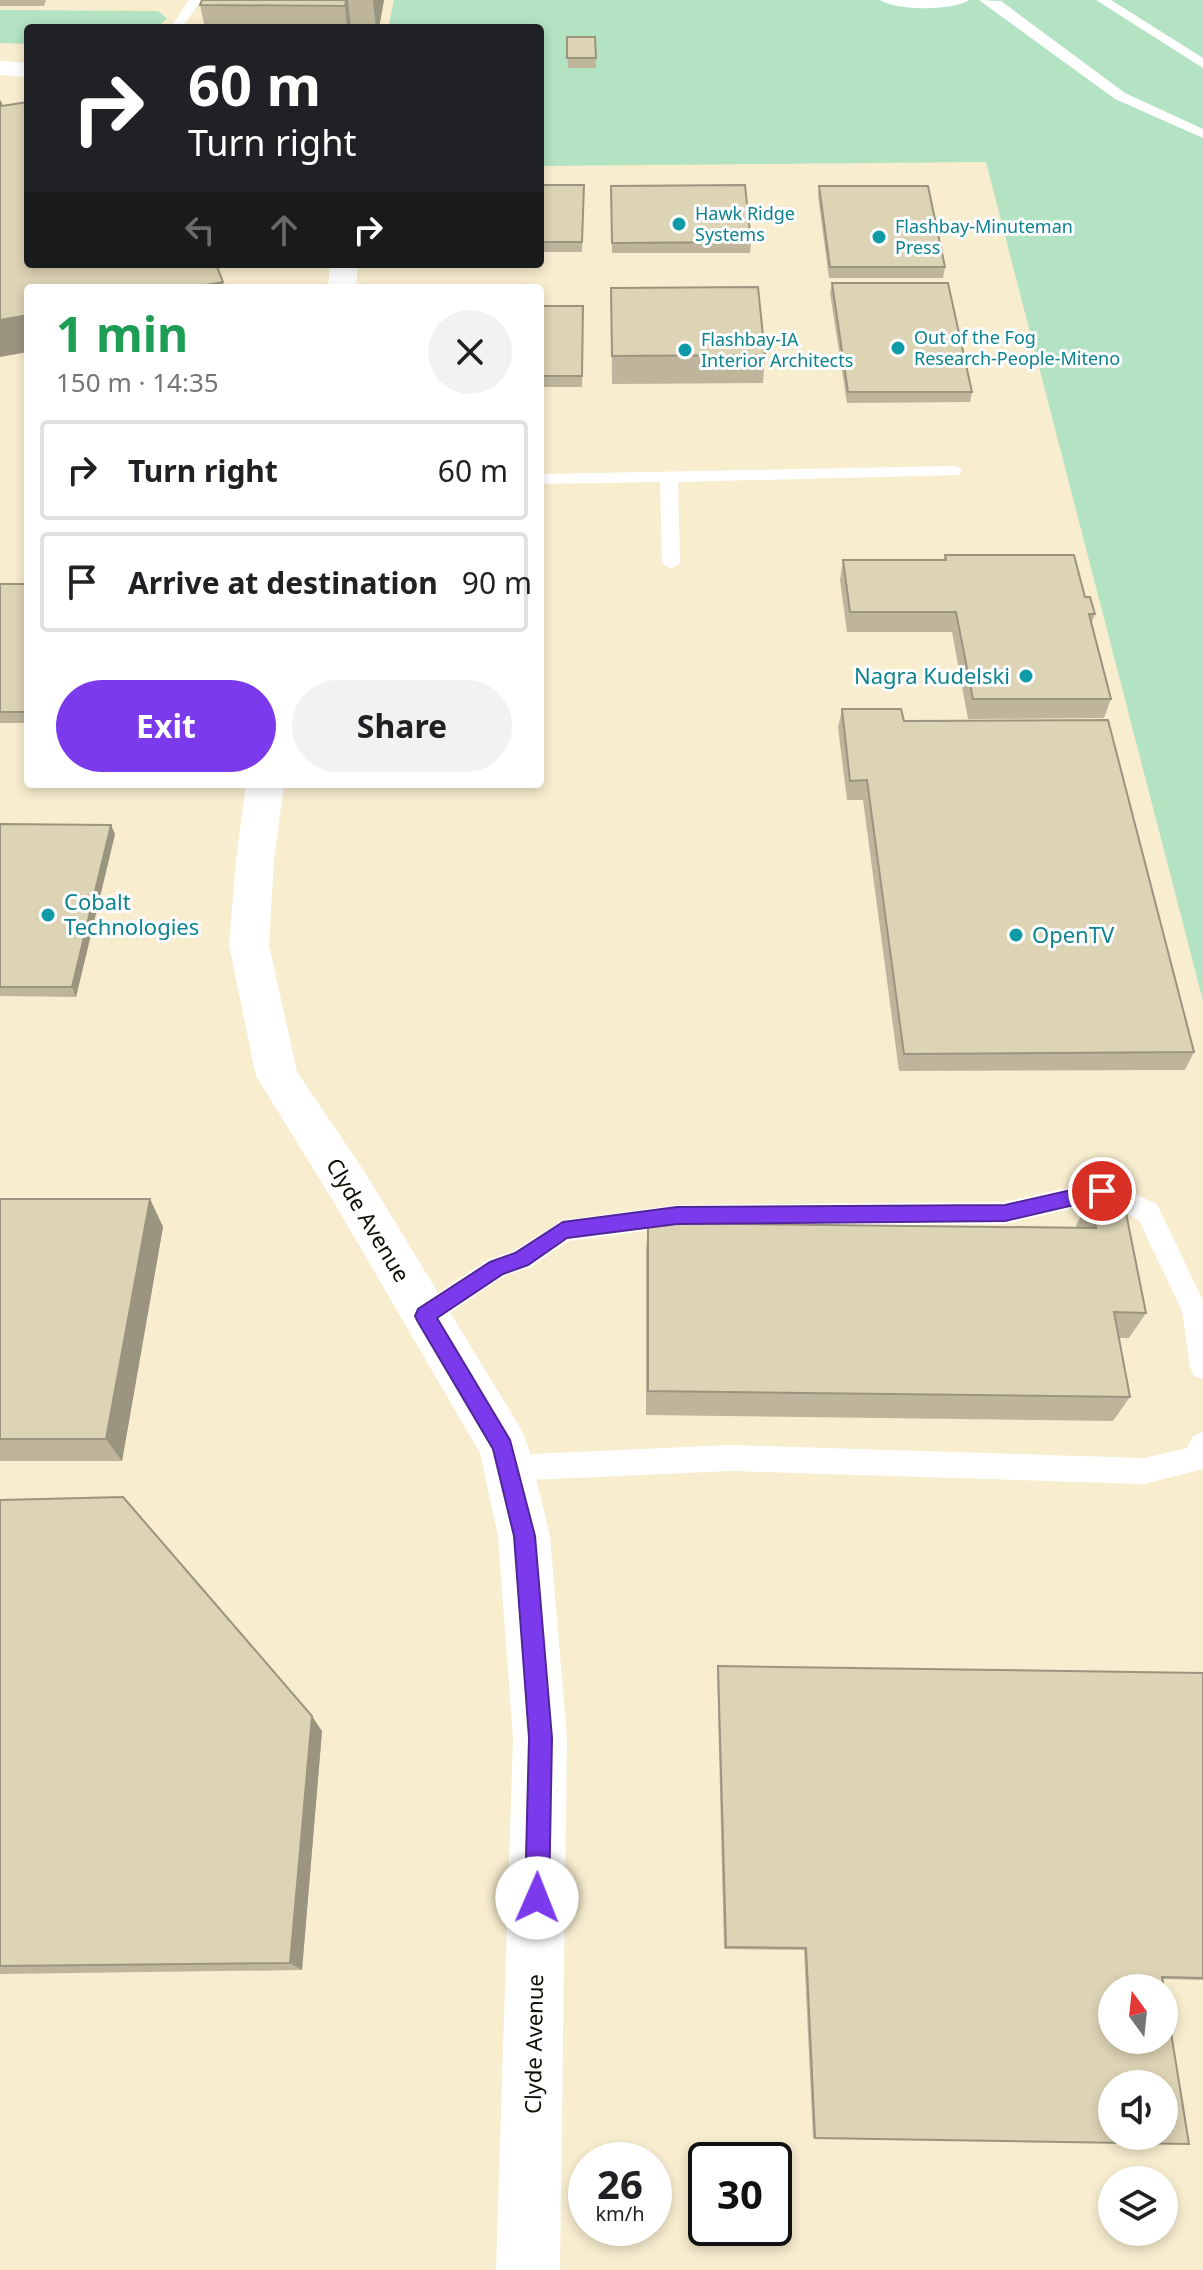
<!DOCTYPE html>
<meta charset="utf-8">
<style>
body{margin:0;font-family:"Noto Sans",sans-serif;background:#f2f2f2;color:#202124;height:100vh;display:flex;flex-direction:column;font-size:30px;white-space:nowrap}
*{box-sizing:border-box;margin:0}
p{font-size:26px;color:#757577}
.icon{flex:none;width:44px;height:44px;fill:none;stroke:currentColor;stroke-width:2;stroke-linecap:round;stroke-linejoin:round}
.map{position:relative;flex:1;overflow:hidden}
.panel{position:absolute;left:24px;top:284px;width:520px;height:504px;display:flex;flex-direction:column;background:#fff;border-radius:8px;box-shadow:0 4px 12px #0003}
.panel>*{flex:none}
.top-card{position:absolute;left:24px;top:24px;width:520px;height:244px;border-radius:8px;box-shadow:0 4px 12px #0003;background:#202124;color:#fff;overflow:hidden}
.needle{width:52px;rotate:345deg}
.fabs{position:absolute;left:1098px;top:1974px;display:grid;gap:16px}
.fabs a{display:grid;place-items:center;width:80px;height:80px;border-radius:50%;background:#fff;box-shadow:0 4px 12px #0003;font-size:40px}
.speed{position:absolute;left:568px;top:2142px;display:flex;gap:16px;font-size:40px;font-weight:700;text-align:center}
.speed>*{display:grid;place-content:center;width:104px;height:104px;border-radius:50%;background:#fff;box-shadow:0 4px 12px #0003;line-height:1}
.speed small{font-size:20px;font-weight:400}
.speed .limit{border:4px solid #111;border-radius:12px;background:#fff;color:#111}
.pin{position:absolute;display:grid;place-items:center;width:68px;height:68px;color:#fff;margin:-34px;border:4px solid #fff;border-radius:50%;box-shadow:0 2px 8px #0007}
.me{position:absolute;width:88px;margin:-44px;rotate:1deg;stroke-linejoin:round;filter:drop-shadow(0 0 6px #0008)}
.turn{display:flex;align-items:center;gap:28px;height:168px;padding:0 32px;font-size:36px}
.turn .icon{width:104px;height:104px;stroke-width:2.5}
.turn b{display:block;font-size:56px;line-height:68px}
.lanes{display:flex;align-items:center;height:76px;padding:0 32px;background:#0003;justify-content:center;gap:40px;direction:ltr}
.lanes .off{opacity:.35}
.round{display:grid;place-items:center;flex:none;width:84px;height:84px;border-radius:42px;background:#f2f2f2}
.overview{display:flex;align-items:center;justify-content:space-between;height:136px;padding:0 32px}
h1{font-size:48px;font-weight:700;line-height:60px;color:#1e9e55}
.primary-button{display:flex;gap:16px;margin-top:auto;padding:16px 32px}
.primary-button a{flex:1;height:92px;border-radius:48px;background:#7c3aed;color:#fff;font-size:32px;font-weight:700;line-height:92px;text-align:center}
.primary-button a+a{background:#f2f2f2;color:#202124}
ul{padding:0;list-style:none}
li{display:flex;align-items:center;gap:24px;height:100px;margin:0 16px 12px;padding:0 16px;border:4px solid #e0e0e0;border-radius:8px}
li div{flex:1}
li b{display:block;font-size:30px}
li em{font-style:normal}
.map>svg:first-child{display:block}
.green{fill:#b3e3c3}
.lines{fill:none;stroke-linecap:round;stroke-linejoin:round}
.lane{fill:#fff;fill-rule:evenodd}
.street{fill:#fff;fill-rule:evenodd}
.wall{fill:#beb59c}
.shaded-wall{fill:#9b947f}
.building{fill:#ddd3b5;stroke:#9b947f;stroke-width:2;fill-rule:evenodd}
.route{fill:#7c3aed;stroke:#51269a;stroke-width:2}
.culture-dot{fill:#0f9aa8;stroke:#fff;stroke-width:3}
.labels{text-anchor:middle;stroke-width:6;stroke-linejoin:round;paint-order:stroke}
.far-culture-label{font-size:18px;fill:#0d838f;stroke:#fff;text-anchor:start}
.culture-label{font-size:22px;fill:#0d838f;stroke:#fff;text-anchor:start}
.street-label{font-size:22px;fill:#100d04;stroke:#fff}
</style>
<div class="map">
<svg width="1203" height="2270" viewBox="0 0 1203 2270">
<rect width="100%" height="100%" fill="#f8edcf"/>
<path class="green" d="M394,0H1203V1001L986,162L540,166V28H388Z
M0,10L158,11L167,18L157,28H28V44L0,43Z"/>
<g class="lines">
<path class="lane" d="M189,0H201L182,28H170Z
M880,0H969C953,11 896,11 880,0Z
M979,0L1001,1L1125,93L1203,129V138L1115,99Z
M1096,0H1111L1203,58V68Z
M953,466L959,467L962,471L959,475L678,482L680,563L671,569L662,563L660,482L540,484V474Z
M1102,1180L1157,1204L1203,1301V1379L1194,1376L1190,1367L1182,1311L1139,1220L1101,1202L1005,1224L677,1227L568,1241L531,1267L504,1276L434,1324L425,1328L416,1324L412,1316L416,1308L487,1260L514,1251L563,1220L677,1205L1005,1202Z
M1203,1432V1469L1144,1484L730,1471L508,1481L498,1477L494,1468L498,1459L508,1455L730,1445L1144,1458L1187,1448L1193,1436Z"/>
<path class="street" d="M0,61L28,63V77L0,75Z
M330,264H358L356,288H328Z
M246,784H284L274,860L269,945L297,1072L364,1171L521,1429L528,1446L550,1536L567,1738L560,2270H496L513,1738L498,1536L480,1453L332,1199L256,1076L229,945L236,860Z"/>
</g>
<path class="wall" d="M0,0H46L44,6H0Z
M202,0H384L379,28H205L200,5Z
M567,37H595L596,68H568Z
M540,185H584L582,252H540Z
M611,186L751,242L750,253H612Z
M819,186L945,267L943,278H829L818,196Z
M832,283L972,392L970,402L847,403L830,293Z
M611,288L765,355L763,383L612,384Z
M540,306H583L582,387H540Z
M945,555L1085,597L1095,614L1091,624L1111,699L1104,718L968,719L952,632H847L840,580L843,560H944Z
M0,584H28V723H0Z
M842,709L904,721L1194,1052L1185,1070L899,1071L863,800H847L838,728Z
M0,824L115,834L76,997L0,996Z
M1090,1198L1146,1313L1129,1338H1119L1130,1397L1113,1421L646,1415V1250L648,1223L1076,1228V1226Z
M0,1199H150L163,1227L122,1461H0Z
M0,1500L322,1731L302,1970L0,1974Z
M718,1666L1203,1673V1980L1163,1979L1189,2144L813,2138L804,1950L724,1949L717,1671Z"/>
<path class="shaded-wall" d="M346,0H348L351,28H347L345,6Z
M373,0H384L379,28H376Z
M223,282L224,288H189Z
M28,315V352L0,357V320Z
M111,825L115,834L76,997L72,987Z
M150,1199L163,1227L122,1461L106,1439Z
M312,1716L322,1731L302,1970L290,1963Z"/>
<path class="building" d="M202,0H346L345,6L200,5Z
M567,37H595L596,58H567Z
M0,101L2,106L28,102V264H216L223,282L189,288H28V315L0,320Z
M540,185H584L582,242H540Z
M745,185L751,242L612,243L611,186Z
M819,186H928L945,267H830Z
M832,283H948L972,392H848Z
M758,287L765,355L612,356L611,288Z
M540,306H583L582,376H540Z
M945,555H1074L1085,597H1090L1095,614H1089L1111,699H973L956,612H850L843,560H946Z
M0,584H28V712H0Z
M842,709H901L904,721L1108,720L1194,1052L904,1054L867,780L850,781Z
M0,824L111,825L72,987H0Z
M1090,1198H1123L1146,1313L1114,1312L1130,1397L648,1391V1223L1096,1228Z
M0,1199H150L106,1439H0Z
M123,1497L312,1716L290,1963L0,1966V1500Z
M718,1666L1203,1673V1978L1162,1977L1189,2144L815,2138L806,1948L726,1947ZM1112,1988H1164V2040H1112ZM1112,2084H1164V2136H1112Z"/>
<path class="route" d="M1102,1183L1109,1186L1112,1191L1109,1197L1005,1221L677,1224L567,1238L528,1265L503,1274L437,1318L510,1440L535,1536L552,1738L549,1898L545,1907L537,1910L529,1907L525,1898L529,1738L514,1536L493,1449L418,1322L415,1316L418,1309L490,1262L515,1253L563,1222L677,1207L1005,1205Z"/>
<g class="culture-dot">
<circle cx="679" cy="224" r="8"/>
<circle cx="879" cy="237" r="8"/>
<circle cx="898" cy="348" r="8"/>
<circle cx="685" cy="350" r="8"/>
<circle cx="1026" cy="676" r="8"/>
<circle cx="48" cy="915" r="8"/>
<circle cx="1016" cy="935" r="8"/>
</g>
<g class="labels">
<g class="far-culture-label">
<text x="695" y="220">Hawk Ridge<tspan x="695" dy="21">Systems</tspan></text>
<text x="895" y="233">Flashbay-Minuteman<tspan x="895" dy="21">Press</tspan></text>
<text x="914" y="344">Out of the Fog<tspan x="914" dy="21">Research-People-Miteno</tspan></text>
<text x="701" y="346">Flashbay-IA<tspan x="701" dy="21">Interior Architects</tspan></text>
</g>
<g class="culture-label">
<text x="1010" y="684" text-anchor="end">Nagra Kudelski</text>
<text x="64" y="910">Cobalt<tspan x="64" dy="25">Technologies</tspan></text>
<text x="1032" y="943">OpenTV</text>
</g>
<g class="street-label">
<text transform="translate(368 1220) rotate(59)" y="8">Clyde Avenue</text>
<text transform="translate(534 2044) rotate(-89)" y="8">Clyde Avenue</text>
</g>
</g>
</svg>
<div class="fabs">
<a><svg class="needle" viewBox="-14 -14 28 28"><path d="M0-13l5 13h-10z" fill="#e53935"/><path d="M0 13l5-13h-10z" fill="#757577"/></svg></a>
<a><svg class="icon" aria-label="sound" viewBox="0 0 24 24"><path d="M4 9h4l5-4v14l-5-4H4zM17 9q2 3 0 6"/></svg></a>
<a><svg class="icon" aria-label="layers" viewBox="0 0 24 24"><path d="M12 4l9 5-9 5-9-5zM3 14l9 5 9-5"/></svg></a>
</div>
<div class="speed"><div>26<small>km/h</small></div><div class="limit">30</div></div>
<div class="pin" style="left:1102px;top:1191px;background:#d93025"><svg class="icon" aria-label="arrive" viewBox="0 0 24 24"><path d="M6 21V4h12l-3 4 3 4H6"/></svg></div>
<svg class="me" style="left:537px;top:1898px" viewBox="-20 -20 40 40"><circle r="19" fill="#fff"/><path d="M0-13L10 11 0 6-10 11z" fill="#7c3aed"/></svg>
<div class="top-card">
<div class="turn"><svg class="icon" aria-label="right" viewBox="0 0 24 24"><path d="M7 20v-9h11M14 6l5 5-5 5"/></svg><div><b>60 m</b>Turn right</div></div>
<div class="lanes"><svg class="icon off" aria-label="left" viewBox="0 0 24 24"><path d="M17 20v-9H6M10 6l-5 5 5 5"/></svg><svg class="icon off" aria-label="ahead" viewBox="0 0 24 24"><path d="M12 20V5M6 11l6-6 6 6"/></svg><svg class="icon" aria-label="right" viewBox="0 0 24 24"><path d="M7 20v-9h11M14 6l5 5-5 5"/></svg></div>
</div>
<section class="panel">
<div class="overview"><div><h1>1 min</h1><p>150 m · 14:35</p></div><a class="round"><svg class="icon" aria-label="close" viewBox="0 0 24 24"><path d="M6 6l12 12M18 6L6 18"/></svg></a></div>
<ul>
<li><svg class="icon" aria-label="right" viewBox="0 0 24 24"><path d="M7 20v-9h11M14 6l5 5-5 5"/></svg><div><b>Turn right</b></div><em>60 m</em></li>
<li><svg class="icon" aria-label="arrive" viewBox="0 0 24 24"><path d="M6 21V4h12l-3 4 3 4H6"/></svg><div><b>Arrive at destination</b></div><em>90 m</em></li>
</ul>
<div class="primary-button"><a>Exit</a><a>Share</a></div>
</section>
</div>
